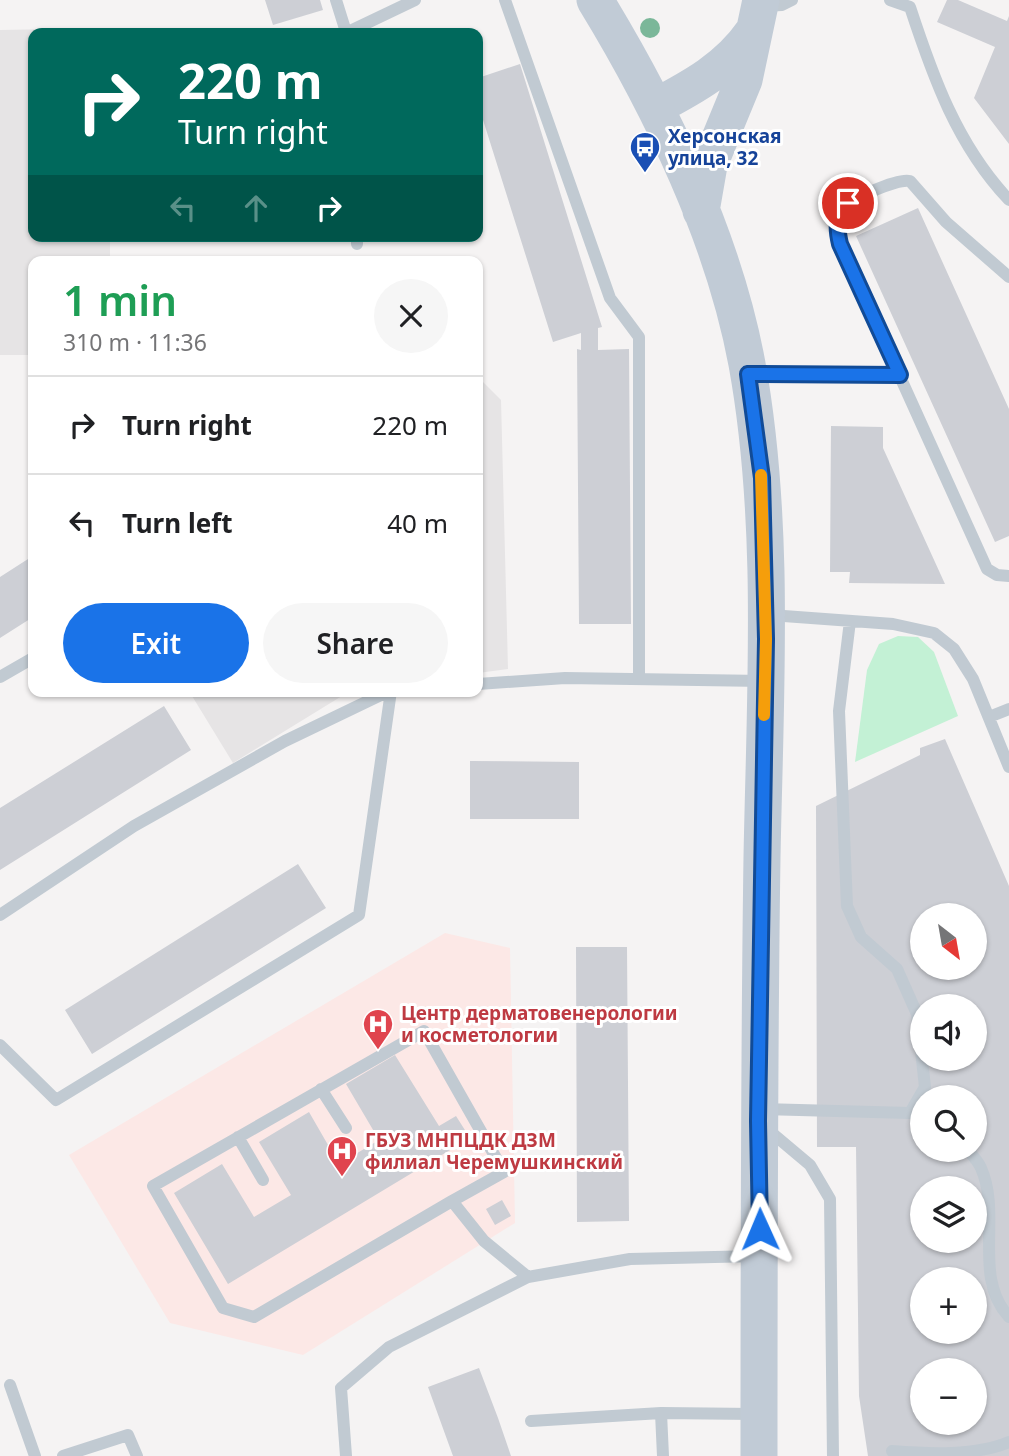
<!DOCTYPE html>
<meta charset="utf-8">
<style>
body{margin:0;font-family:"Noto Sans",sans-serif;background:#f6f6f6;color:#202124;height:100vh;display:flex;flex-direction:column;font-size:26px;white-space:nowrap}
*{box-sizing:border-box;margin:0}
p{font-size:23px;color:#757577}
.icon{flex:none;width:38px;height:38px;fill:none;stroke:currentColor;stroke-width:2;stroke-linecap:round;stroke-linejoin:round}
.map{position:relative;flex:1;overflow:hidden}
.details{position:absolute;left:28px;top:256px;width:455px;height:441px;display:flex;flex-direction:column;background:#fff;border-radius:14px;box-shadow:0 2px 5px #0004}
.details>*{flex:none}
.banner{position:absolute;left:28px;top:28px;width:455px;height:214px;border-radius:14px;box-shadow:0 2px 5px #0004;background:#00695c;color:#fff;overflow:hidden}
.needle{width:46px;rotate:149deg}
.buttons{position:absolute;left:910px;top:903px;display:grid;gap:14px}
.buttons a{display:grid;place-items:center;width:77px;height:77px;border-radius:50%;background:#fff;box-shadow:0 2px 5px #0004;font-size:35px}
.pin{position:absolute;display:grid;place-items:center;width:60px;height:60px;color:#fff;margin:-30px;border:4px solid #fff;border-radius:50%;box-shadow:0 2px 7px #0007}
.me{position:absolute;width:77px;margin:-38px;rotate:359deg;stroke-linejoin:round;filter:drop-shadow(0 0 5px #0008)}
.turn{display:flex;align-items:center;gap:24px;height:147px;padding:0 35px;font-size:32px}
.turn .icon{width:91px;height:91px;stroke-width:2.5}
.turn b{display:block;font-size:49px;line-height:60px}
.lanes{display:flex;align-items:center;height:66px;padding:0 35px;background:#0003;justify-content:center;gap:35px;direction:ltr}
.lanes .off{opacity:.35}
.round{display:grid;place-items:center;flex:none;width:74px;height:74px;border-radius:37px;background:#f6f6f6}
.summary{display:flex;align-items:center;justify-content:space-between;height:119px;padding:0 35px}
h1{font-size:42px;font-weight:600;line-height:52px;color:#1e9e55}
.action{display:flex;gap:14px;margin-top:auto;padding:14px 35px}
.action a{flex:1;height:80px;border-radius:42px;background:#1a73e8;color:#fff;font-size:28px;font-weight:600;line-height:80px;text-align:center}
.action a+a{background:#f6f6f6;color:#202124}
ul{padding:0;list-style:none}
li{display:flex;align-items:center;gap:21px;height:98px;padding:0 35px;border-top:2px solid #e0e0e0}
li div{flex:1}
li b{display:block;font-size:26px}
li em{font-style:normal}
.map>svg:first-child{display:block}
.education{fill:#e6e4e5}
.medical{fill:#fce8e6}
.green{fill:#c3f1d5}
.building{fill:#cdcfd5;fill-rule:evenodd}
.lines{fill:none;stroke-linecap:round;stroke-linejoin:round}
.lane{stroke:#c1cad2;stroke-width:12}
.secondary{stroke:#c1cbd6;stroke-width:37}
.tree{fill:#7bb799}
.route-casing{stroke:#114b97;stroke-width:18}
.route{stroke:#1a73e8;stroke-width:12}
.slow{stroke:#f59e0b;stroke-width:12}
.labels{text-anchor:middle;stroke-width:6;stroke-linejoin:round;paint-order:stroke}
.transit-label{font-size:19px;font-weight:bold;fill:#164399;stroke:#fff;text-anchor:start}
.health-label{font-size:19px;font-weight:bold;fill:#be3a42;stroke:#fff;text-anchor:start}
</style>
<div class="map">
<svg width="1009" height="1456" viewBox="0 0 1009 1456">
<rect width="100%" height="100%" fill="#f5f3f3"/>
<path class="education" d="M105,28V33H33V236H110V261H33V355H0V30Z
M478,377L501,400L508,669L478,673Z
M189,691H350L233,763Z"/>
<path class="medical" d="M445,933L510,948L515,1223L303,1355L170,1323L69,1155Z"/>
<path class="green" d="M898,636L918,637L934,652L958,716L855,762L867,670L879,644Z"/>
<path class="building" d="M265,0H320L323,10L273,25Z
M947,0H958L1007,21L1009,16V144L974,98L995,47L937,22Z
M270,30H290V33H270Z
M520,64L602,327L598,328V350L629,349L631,624H579L577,349L581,350V333L553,342L478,104V78Z
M918,208L1009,409V536L995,542L856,236Z
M239,236H297V241L239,240Z
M831,426L883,427V448L945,584L849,583L850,572H830Z
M28,559L33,567V617L0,638V577Z
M164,706L191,750L0,870V808Z
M945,739L1009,886V1456H868L859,1396L856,1147H817L816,806L920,755V748ZM922,915H975V968H922ZM922,1006H975V1059H922ZM922,1097H975V1150H922ZM922,1188H975V1241H922ZM922,1279H975V1332H922ZM922,1370H975V1423H922Z
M470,761L579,762V819H470Z
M298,864L326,908L92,1054L65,1010Z
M576,947H627L629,1221L577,1222Z
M395,1055L439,1126L456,1116L470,1138L228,1284L174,1193L222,1164L254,1217L291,1195L259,1142L309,1112L339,1164L379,1140L346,1084Z
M502,1200L511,1216L495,1225L486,1209Z
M479,1368L498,1418L511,1456H453L428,1387Z"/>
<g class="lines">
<path class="lane" d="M336,0L346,32
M505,0L610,298L639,337V678
M890,0L910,7C933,77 957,145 1009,200
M764,6L782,5L792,0
M346,33L415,0
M357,236V244
M1009,277L946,222L910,181C897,178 848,200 840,211C834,222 837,233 840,244L987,569L997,575L1009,576
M753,374L900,375
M770,615L893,624L934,633L954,649L973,679L1009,767
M0,677L33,658
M478,684L565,678L765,681
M989,717L1009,709
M0,915L134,826L285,741L389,691
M0,1045L56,1100L359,915L391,691
M321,1089L346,1128
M762,1109L910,1113L925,1087L917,1014L897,969L861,937L847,906L839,711L850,621
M766,1128L810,1165L830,1199L833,1456
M238,1137L263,1180
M968,1150C972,1155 978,1161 981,1168C1002,1215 972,1277 1009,1317
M452,1201L504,1172L424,1031L153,1186L223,1308L254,1317L452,1201L484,1241L528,1277L630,1259L757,1256
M10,1385L35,1456
M661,1413L663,1456
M531,1421L661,1413L755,1414
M892,1451C929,1454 976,1456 1009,1442
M63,1456L128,1435L137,1456
M346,1456L341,1388L389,1347L528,1277"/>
<path class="secondary" d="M595,0C661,108 724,239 747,364C776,524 765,695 762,857C759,1057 759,1256 759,1456
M655,107C693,87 728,68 753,32
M701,211L709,165L744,80L761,0"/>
</g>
<circle class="tree" cx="650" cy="28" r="10"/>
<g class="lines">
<g class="route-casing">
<path id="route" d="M760,1229L758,1121L766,639L762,478L748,374L900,375L840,244C836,227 836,217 848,203"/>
</g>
<use href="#route" class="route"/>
<path class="slow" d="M761,475L766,639L764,715"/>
</g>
<defs>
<g id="bus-pin" transform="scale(1.575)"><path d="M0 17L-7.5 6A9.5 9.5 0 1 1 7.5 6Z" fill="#1a4fb4" stroke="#fff"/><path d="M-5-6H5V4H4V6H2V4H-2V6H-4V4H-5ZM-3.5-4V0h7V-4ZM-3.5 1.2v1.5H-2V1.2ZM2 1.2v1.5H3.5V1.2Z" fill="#fff"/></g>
<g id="hospital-pin" transform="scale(1.575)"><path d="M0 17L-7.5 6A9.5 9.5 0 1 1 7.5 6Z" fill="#e0444e" stroke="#fff"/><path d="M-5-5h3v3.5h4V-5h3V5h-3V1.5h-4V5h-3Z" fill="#fff"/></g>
</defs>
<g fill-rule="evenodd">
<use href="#bus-pin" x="645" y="147"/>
<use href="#hospital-pin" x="378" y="1024"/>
<use href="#hospital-pin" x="342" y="1151"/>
</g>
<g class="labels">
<g class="transit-label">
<text x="668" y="143">Херсонская<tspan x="668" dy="22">улица, 32</tspan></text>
</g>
<g class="health-label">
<text x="401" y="1020">Центр дерматовенерологии<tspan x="401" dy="22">и косметологии</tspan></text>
<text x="365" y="1147">ГБУЗ МНПЦДК ДЗМ<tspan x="365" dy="22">филиал Черемушкинский</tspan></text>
</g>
</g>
</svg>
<div class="buttons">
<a><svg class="needle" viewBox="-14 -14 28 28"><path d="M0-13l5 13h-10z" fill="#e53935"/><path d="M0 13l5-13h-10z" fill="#757577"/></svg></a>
<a><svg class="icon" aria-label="sound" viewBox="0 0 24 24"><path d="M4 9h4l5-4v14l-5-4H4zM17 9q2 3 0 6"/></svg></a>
<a><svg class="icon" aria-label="search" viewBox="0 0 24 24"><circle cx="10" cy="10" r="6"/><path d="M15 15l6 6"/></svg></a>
<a><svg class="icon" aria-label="layers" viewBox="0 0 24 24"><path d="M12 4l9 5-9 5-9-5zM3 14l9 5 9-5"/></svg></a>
<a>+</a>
<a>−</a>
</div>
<div class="pin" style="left:848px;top:203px;background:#d93025"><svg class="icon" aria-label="arrive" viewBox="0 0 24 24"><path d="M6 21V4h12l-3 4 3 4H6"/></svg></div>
<svg class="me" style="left:760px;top:1229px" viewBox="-20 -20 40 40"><path d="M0-17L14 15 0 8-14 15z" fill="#1a73e8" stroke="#fff" stroke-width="4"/></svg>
<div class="banner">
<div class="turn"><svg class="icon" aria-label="right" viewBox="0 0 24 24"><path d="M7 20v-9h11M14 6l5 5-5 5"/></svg><div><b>220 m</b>Turn right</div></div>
<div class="lanes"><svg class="icon off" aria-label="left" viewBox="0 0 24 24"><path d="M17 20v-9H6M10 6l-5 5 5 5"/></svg><svg class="icon off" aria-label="ahead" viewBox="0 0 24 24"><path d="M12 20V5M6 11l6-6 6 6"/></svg><svg class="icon" aria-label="right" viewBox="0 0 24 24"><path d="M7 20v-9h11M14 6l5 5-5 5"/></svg></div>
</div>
<section class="details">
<div class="summary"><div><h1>1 min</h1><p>310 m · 11:36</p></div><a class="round"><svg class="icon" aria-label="close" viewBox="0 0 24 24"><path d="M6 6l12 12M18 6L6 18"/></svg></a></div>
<ul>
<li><svg class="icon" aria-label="right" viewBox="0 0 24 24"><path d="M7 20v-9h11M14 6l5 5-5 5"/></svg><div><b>Turn right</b></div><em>220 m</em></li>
<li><svg class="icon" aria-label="left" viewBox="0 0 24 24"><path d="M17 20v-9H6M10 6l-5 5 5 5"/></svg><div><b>Turn left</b></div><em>40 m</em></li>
</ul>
<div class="action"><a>Exit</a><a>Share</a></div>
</section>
</div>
